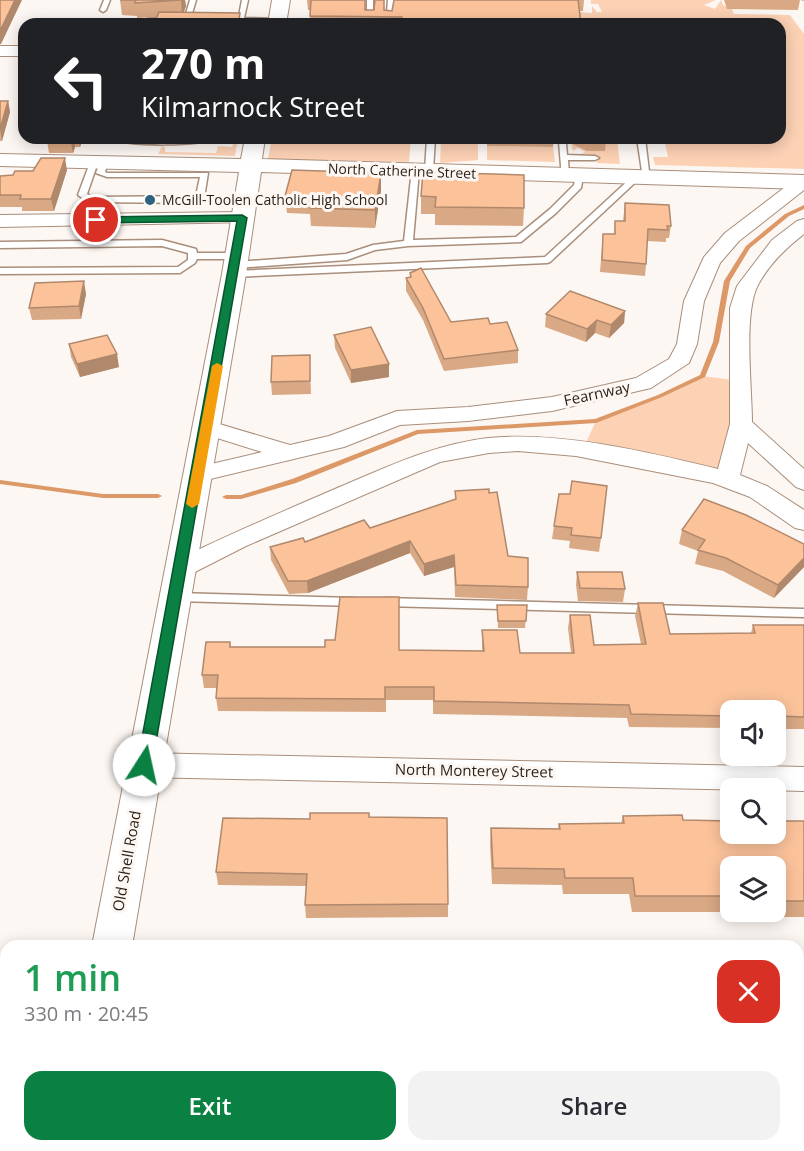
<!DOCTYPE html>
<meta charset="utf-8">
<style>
body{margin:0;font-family:"Open Sans",sans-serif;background:#f2f2f3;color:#2b2b33;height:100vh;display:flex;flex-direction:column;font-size:22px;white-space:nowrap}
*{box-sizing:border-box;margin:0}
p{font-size:20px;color:#7c7c81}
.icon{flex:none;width:33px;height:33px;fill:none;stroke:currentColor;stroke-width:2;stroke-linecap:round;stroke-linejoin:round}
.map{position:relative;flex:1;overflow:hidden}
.panel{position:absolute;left:0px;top:940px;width:804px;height:212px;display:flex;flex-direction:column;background:#fff;border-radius:18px 18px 0 0;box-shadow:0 3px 15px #0003}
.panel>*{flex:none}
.guide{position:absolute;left:18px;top:18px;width:768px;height:126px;border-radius:18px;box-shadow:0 3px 15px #0003;background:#202124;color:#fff;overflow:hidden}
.fabs{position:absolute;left:720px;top:700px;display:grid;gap:12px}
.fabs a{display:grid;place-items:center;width:66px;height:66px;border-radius:12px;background:#fff;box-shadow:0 3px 15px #0003;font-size:30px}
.pin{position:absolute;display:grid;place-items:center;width:51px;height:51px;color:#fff;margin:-26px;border:3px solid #fff;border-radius:50%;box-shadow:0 2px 6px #0007}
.me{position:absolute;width:66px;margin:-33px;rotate:10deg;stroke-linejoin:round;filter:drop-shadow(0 0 4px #0008)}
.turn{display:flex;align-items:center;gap:21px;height:126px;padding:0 24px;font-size:27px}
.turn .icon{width:78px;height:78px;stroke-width:2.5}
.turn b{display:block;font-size:42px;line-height:51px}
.round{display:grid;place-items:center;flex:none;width:63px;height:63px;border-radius:18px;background:#f2f2f3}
.summary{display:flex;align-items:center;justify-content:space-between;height:102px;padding:0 24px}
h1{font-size:36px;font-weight:600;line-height:45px;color:#1e9e55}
.primary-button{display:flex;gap:12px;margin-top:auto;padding:12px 24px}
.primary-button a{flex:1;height:69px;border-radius:18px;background:#0b8043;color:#fff;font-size:24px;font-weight:600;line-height:69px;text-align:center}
.primary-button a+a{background:#f2f2f3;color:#2b2b33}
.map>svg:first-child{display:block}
.green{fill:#fcd1b4}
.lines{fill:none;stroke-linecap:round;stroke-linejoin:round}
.stream{fill:#dc9866;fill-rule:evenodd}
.service-casing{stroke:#a98e7b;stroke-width:3}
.minor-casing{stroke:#a98e7b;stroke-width:2}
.tertiary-casing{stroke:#a98e7b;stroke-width:2}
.service{fill:#fff;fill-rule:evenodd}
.minor{fill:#fff;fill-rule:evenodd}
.tertiary{fill:#fff;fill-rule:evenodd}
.wall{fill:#d9a885}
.shaded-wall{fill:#b0886c}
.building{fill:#fcc39b;stroke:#b0886c;stroke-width:1.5}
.route{fill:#0b8043;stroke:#07532c;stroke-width:1.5}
.slow{fill:#f59e0b}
.poi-dot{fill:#2e617e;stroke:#fdf7f3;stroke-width:2}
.labels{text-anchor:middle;stroke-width:6;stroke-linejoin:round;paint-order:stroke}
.far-street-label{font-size:14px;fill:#291f17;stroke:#fdf7f3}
.far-poi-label{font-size:14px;fill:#291f17;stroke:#fdf7f3;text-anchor:start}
.street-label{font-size:15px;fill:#291f17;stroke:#fdf7f3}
</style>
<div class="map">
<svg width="804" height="1151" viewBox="0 0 804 1151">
<rect width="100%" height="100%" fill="#fdf7f3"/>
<path class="green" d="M591,0H716L704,5L715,9L721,0L723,5L732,9L734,14L790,15L804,34V169L655,165L653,157H668L664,138H780V24H556L579,12L592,13V6L597,12H602L598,4H591Z
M235,138H238L235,156L158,154L162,146L165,147V152L216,153L218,146L232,147Z
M272,138H411L409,162L270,159L268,158Z
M600,139H617L620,164L597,163L596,155L581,154L585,152L578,148L573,151L571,143H579L580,148L586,150Z
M441,141L478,143V160L440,163Z
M487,146L553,147L555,162L487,160Z
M703,376L740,381L727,479L583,449L596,421L660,397Z"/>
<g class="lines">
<path class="stream" d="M804,205V209L789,216L750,248L730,281L719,342L705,377L662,397L596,423L418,434L296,483L241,499H226L222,497L226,495H241L292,479L417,430L595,419L658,395L700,375L713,342L724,281L746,246L785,214Z
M0,480L103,494H158L162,496L158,498H103L0,484Z"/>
<g class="service-casing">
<path id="service" d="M104,0H110L106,10L103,12L100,10Z
M190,0H196L190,20L187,22L184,20Z
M242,0H248L244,18L277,19L280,21L277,23L238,21Z
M367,0H373V24H367Z
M388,0H394L392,24H386Z
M149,18H170L173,20L170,22L145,24L147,19Z
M113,138L127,139L216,138C202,146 126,147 113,138Z
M427,138H435L433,171L429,173L425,171Z
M637,138H645L650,180L643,178Z
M559,142L566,144L567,155L595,156L599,158L595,160H568L569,176L562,178Z
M91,160L98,162L87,194L93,197L196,196L200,177H107L96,173L100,162L104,160L108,162L105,172L107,173H208L204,198L194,203L88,202L78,195Z
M412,169L419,171L413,240L516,237L550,209L574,185L576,174L583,176L581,188L556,213L521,242L408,246L375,250L347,260L235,268L230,265L235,262L346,254L373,245L404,241Z
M633,176L640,178L550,262L547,263L234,277L229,274L234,271L545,257Z
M162,240L196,249L197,253H236L241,256L236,259H197L195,263L180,273L0,274V268L178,267L188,260V253L162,246L0,248V242Z
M177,593L354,598L360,602L354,606L177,601L171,597Z
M384,598L804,609V617L384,606L378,602Z"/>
</g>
<g class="minor-casing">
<path id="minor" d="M0,46H24V56H0Z
M804,177V190L739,241L720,263L704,301L697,344L689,363L651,388L552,411L468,421L400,425L344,447L198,482L190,479L186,474L190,469L262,452L198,432L195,427L198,422L206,420L290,445L329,436L397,411L468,407L552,397L636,378L669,359L677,344L684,301L704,257L725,233L797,178Z
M242,212L249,214L251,218L249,222L0,227V215Z
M804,219V234C786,248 769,264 758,285C743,313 752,388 752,422L804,469V490L796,487L748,443L740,475L767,486L804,510V530L795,528L750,497L713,483L576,456L518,451L489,453L440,462L246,546L189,575L180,578L171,575L167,569L171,563C227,535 284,511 342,486C389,466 436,444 488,438C561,431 647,452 718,469L730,424V308L737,286L772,240L797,221Z
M144,753L804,767V791L144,777L134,773L129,765L134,757Z"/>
</g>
<g class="tertiary-casing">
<path id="tertiary" d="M272,0H290L286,24H268Z
M245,138H265L262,159L804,175V189L261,172L246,274L132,946H92L222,274L239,172L0,166V154L241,159Z
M53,1146H99L98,1151H52Z"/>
</g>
<use href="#service" class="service"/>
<use href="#minor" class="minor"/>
<use href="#tertiary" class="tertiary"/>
</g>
<path class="wall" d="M120,0H185L186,6L184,12L240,13L241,24H154L157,17L137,18V16L122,15Z
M307,0H365V10L392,11L394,0H584L583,11H580L581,24H310V10H308Z
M724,0H804V1L800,0L798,10L727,9Z
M0,101H8L10,112L2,141H0Z
M48,138H83L80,147H75L73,153H49L47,141Z
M487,138H554L553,147L487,146Z
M560,138H606L605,151H587Z
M67,170L54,211H22V207H0V176L13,175Z
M423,172L524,208L523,226L435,225V214H421V196Z
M381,173V191L375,228L311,226L310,214L287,213L285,196Z
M625,203L671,226L669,238H666V242L647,241L646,264L645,276L600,272L603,234H614L615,221H623Z
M410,273L451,322L490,324L518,350V363L444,371L423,320L406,291V278H410Z
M86,294L81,319L32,320L29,308Z
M625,311L624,323L609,338L595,333L586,342L545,327L546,314Z
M334,335L389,364V377L351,383L335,348Z
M69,344L119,367L80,377L71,357Z
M310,368L311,394L272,395L271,382Z
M455,491L489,493L508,556L528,587L527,600L455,597L454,567L424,576L410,553L308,593L289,594L271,560L270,547L305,542L370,528L455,499Z
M559,494L601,538L599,552L569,548L570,541L552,539Z
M682,530L804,544V567L774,598L723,571L695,564L698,551L679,544Z
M577,572L625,589L623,602L578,601L576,585Z
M638,603L670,634L751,633L753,625H804V729H776V711H730V728L629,727L627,718L433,714V700H386V712L218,711L216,698L217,688H204L202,675L230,642L231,647L482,651V630L520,653H571L568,628L570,615L594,645L641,644L635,616Z
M497,605H527L525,628H498Z
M623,816L683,820L804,821V917H777L776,911V867H730V912H632L629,894H563L562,885L492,884L490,844L491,828L558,829L559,824L621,823Z
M369,817L448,904V917L306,918L305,905L306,886L218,885L216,872Z
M798,1057H804V1151H545V1149H458V1146H798Z"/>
<path class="shaded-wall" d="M15,0H22L1,44H0V31Z
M181,0H185L186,6L182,16Z
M8,101L10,112L2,141L0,129Z
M72,138H74L75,147L73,153L71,142Z
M78,138H83L80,147Z
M65,158L67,170L54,211L51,199Z
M381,173V191L375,228V210Z
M84,281L86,294L81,319L79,306Z
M625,311L624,323L609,338L611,325Z
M597,320L595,333L586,342L587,329Z
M117,354L119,367L80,377L77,364Z
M389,364V377L351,383V370Z
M410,541V553L308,593L307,581Z
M454,555V567L424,576V564Z
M804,558V567L774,598L778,585Z
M2,1103L6,1111V1123L0,1149V1114Z"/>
<path class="building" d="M0,0H15L0,31Z
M120,0H181L135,3L136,0Z
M311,0H365V10H374L375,0H384V10L392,11L394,0H578L581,24H401L402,17L310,16Z
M159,12L240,13L238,24H154Z
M0,101H8L0,129Z
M48,138H72L71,142L47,141Z
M41,158H65L51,199H20L21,195H0V176L13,175L15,171H33Z
M292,170L381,173L375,210L310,208L312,197L285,196Z
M423,172L524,175V208L435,207L436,197L421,196Z
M625,203L669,205L671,226H667L668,230L648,229L646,264L602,260L603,234H615V221H625Z
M421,268L451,322L488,318L490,324L507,322L518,350L444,359L423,308L406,278L411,277L410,273Z
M84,281L79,306L29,308L35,283Z
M570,291L625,311L611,325L597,320L587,329L546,314Z
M371,327L389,364L351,370L334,335Z
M107,335L117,354L77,364L69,344Z
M310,355V381L271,382L272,356Z
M572,481L607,486L601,538L571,535L572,528L554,526L559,494H570Z
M489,489V493L497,492L508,556L528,558V587L456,585L454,555L424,564L410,541L307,581H288L270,547L303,538L305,542L364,520L370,528L456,499L455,491Z
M704,499L746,515L804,544V558L778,585L726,558L698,550L705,540L682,530Z
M577,572H622L625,589L580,588Z
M340,597H399V650L484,651L482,630H517L520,653H574L570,615H590L594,645L646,644L638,603H663L670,634L755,633L753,625H804V717L776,716V711H730V716L631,714L629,705L434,701V687H385V699L216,698L218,675H202L206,642H230V647H325V640H335Z
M497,605H527L526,621H498Z
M310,813H369V817L447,818L448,904L305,905L307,874L216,872L223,818L310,819Z
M682,815L683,820L730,821V834H776V821H804V901H783L781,896H776V867H730V896H635L633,878H565L564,869L493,868L491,828L560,829L559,824L624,823L623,816Z
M798,1057H804V1148L803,1144H798Z
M0,1103H2L0,1114Z
M547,1146H658L548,1148Z"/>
<path class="route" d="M242,215L247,218L152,765L144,772L137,765L237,221L96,223L91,220L96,217Z"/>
<path class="slow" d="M217,363L223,366L199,504L192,508L186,504L212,366Z"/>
<circle class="poi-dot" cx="150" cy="200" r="6"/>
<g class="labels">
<g class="far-street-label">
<text transform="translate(402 171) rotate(2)" y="5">North Catherine Street</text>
</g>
<g class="far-poi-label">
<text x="162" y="205">McGill-Toolen Catholic High School</text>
</g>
<g class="street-label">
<text transform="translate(597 394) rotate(-12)" y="5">Fearnway</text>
<text transform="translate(474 771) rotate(1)" y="5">North Monterey Street</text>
<text transform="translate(127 861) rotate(-80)" y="5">Old Shell Road</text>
</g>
</g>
</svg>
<div class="fabs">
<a><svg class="icon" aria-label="sound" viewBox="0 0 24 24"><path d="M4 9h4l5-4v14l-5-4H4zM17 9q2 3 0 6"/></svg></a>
<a><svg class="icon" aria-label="search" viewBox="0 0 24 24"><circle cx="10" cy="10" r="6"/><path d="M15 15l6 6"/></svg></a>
<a><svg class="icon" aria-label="layers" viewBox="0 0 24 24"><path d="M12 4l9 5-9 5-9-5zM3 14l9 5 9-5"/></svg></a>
</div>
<div class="pin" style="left:96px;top:220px;background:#d93025"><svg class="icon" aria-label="arrive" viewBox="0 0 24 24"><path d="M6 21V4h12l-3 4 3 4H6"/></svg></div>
<svg class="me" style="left:144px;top:765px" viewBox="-20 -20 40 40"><circle r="19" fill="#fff"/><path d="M0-13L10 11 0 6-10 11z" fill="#0b8043"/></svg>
<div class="guide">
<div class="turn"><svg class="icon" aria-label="left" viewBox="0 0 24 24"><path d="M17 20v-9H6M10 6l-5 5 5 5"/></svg><div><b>270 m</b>Kilmarnock Street</div></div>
</div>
<section class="panel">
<div class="summary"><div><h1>1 min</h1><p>330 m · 20:45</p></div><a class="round" style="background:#d93025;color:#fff"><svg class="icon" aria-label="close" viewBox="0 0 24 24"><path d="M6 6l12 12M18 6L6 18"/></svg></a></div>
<div class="primary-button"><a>Exit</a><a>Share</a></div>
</section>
</div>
